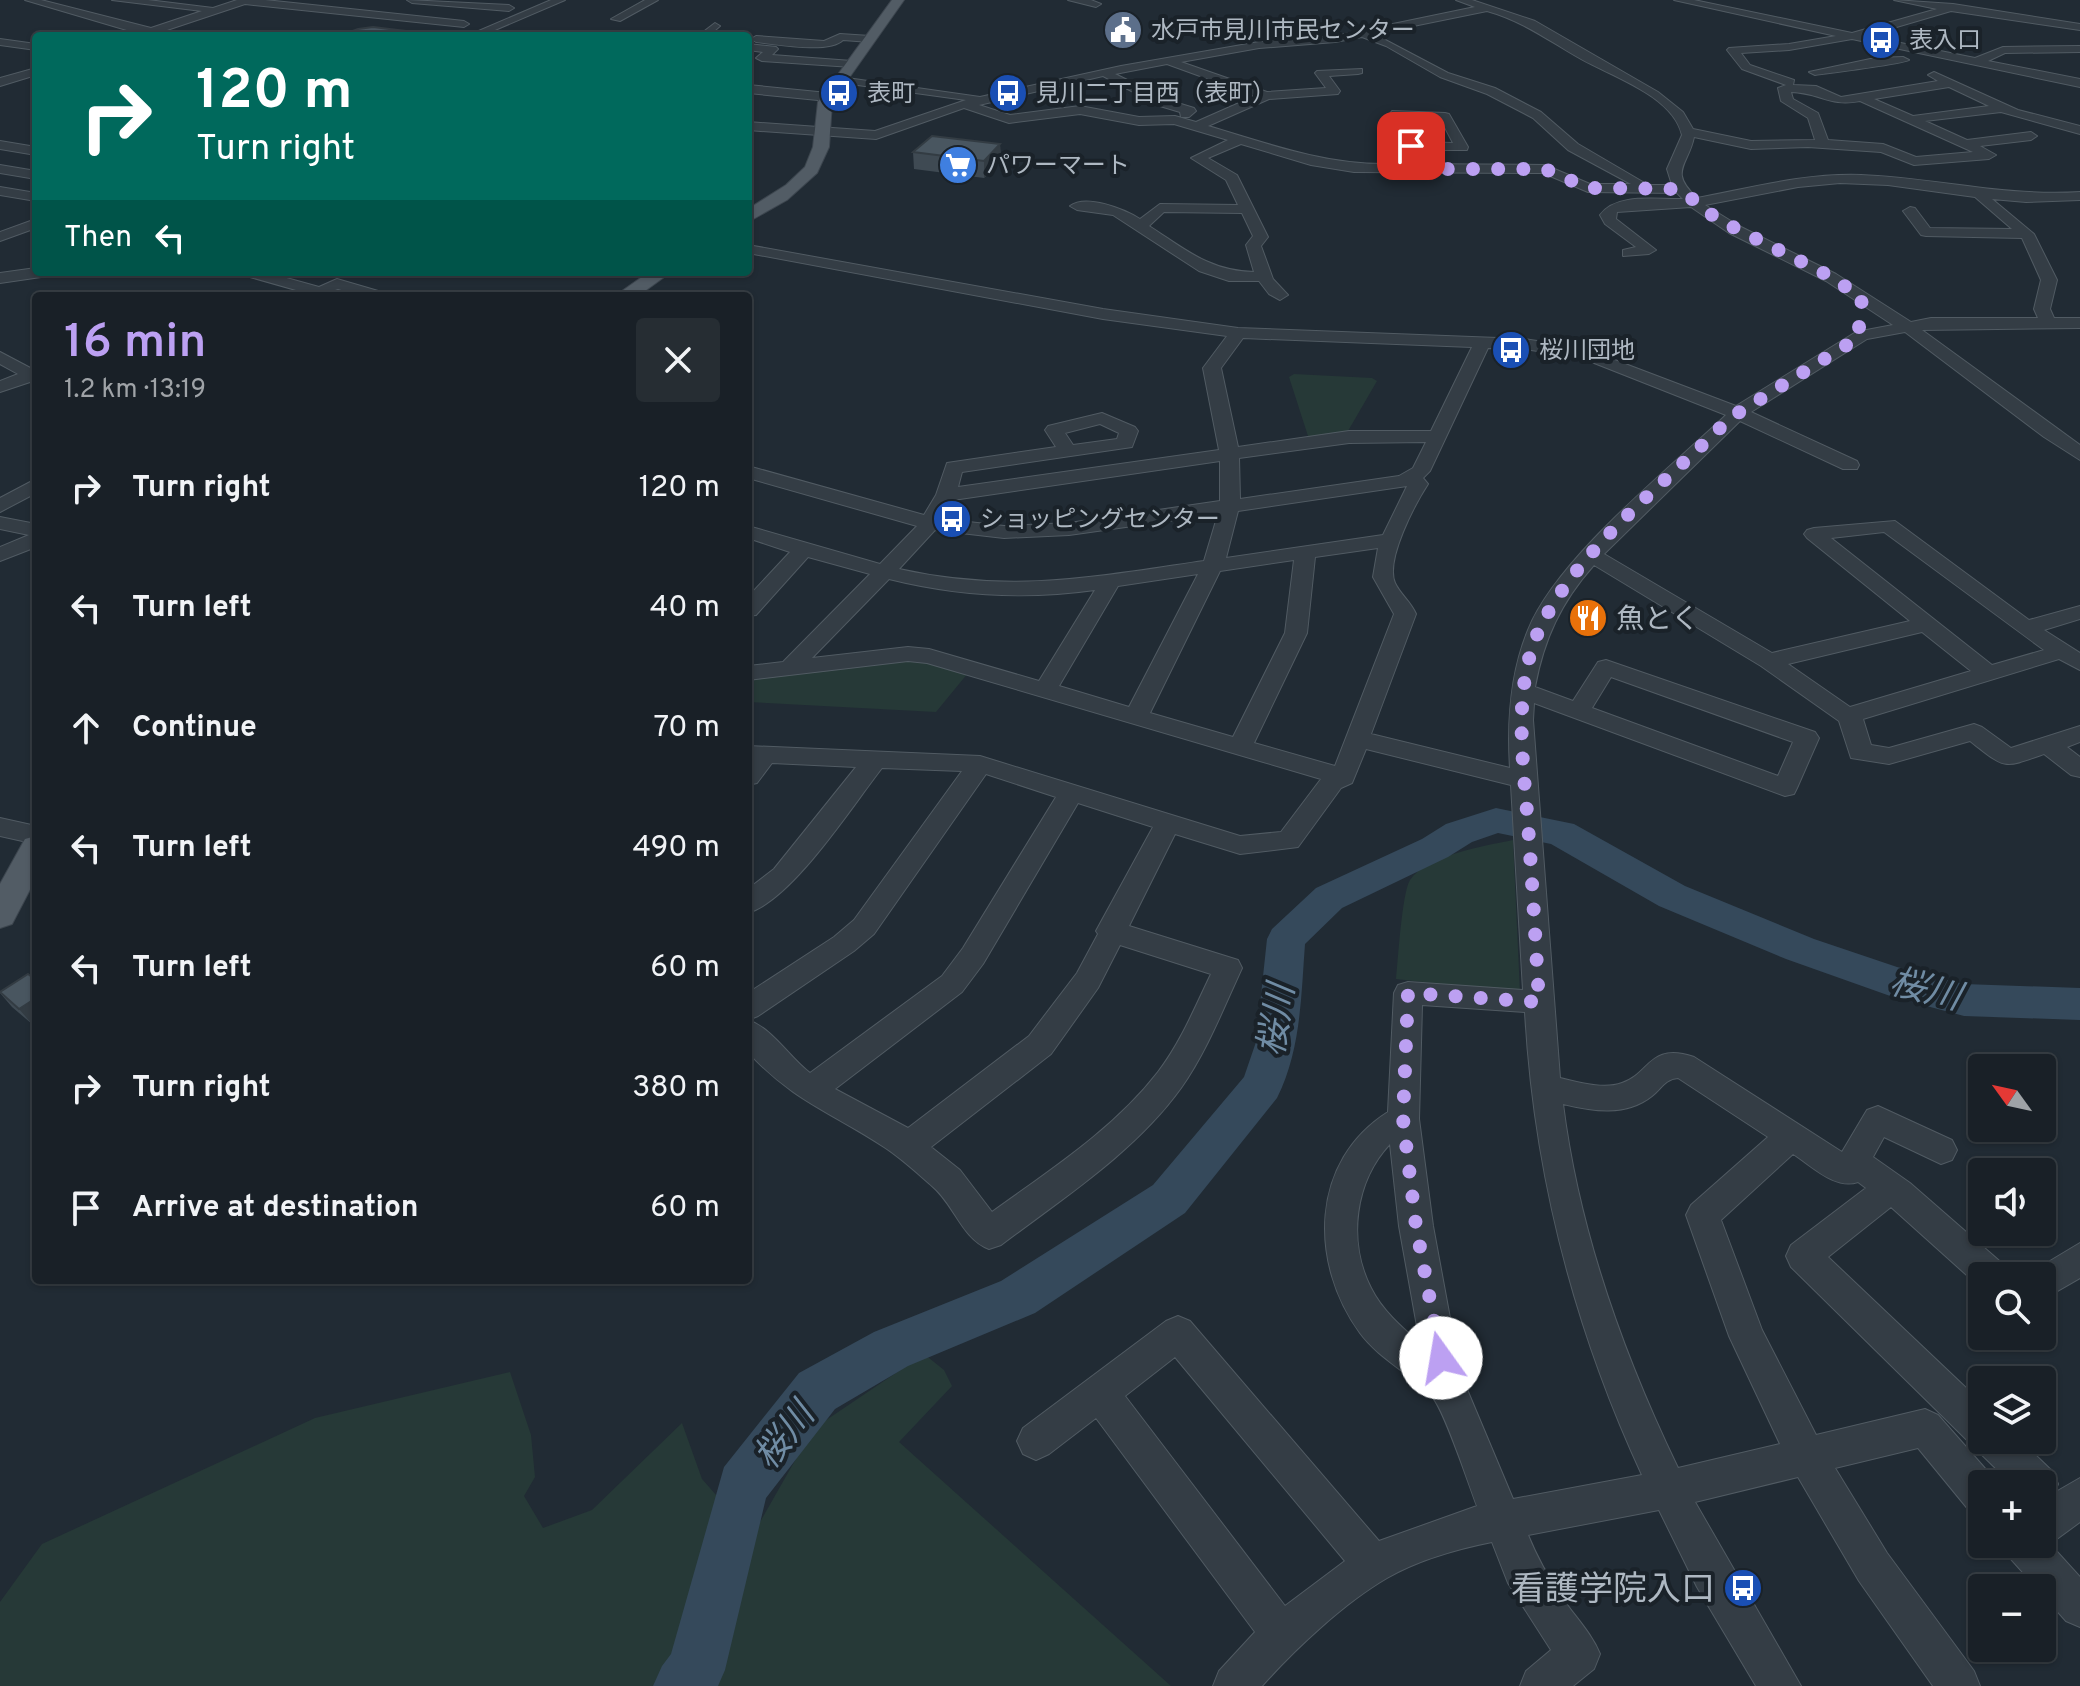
<!DOCTYPE html>
<meta charset="utf-8">
<style>
body{margin:0;font-family:Overpass,"Noto Sans JP",sans-serif;background:#262d33;color:#f1f3f6;height:100vh;display:flex;flex-direction:column;font-size:30px;white-space:nowrap}
*{box-sizing:border-box;margin:0}
p{font-size:26px;color:#9fa3a7}
.icon{flex:none;width:44px;height:44px;fill:none;stroke:currentColor;stroke-width:2;stroke-linecap:round;stroke-linejoin:round}
.map{position:relative;flex:1;overflow:hidden}
.side{position:absolute;left:32px;top:292px;width:720px;height:992px;display:flex;flex-direction:column;background:#192027;border-radius:8px;box-shadow:0 2px 6px #0004,0 0 0 2px #373e44}
.side>*{flex:none}
.guide{position:absolute;left:32px;top:32px;width:720px;height:244px;border-radius:8px;box-shadow:0 2px 6px #0004,0 0 0 2px #373e44;background:#00695c;color:#fff;overflow:hidden}
.needle{width:52px;rotate:303deg}
.tools{position:absolute;left:1968px;top:1054px;display:grid;gap:16px}
.tools a{display:grid;place-items:center;width:88px;height:88px;border-radius:8px;background:#192027;box-shadow:0 2px 6px #0004,0 0 0 2px #373e44;font-size:40px}
.pin{position:absolute;display:grid;place-items:center;width:68px;height:68px;color:#fff;margin:-34px;border-radius:16px;box-shadow:0 4px 12px #0006}
.me{position:absolute;width:88px;margin:-44px;rotate:347deg;stroke-linejoin:round;filter:drop-shadow(0 0 6px #0008)}
.turn{display:flex;align-items:center;gap:28px;height:168px;padding:0 32px;font-size:36px}
.turn .icon{width:104px;height:104px;stroke-width:2.5}
.turn b{display:block;font-size:56px;line-height:68px}
.then{display:flex;align-items:center;height:76px;padding:0 32px;background:#0003;gap:16px;font-size:30px}
.round{display:grid;place-items:center;flex:none;width:84px;height:84px;border-radius:8px;background:#262d33}
.headline{display:flex;align-items:center;justify-content:space-between;height:136px;padding:0 32px}
h1{font-size:48px;font-weight:600;line-height:60px;color:#bca0f2}
ul{padding:0;list-style:none}
li{display:flex;align-items:center;gap:24px;height:120px;padding:0 32px}
li div{flex:1}
li b{display:block;font-size:30px}
li em{font-style:normal}
.map>svg:first-child{display:block}
.green{fill:#263937}
.lines{fill:none;stroke-linecap:round;stroke-linejoin:round}
.river{fill:#35495b;fill-rule:evenodd}
.minor-casing{stroke:#515b63;stroke-width:2}
.major-casing{stroke:#3d464f;stroke-width:2}
.minor{fill:#343d45;fill-rule:evenodd}
.major{fill:#525c65;fill-rule:evenodd}
.wall{fill:#3f4a53}
.shaded-wall{fill:#333c43}
.building{fill:#495660;stroke:#333c43;stroke-width:2}
.route{stroke:#bca0f2;stroke-width:14;stroke-dasharray:0 25.2}
.labels{text-anchor:middle;stroke-width:8;stroke-linejoin:round;paint-order:stroke}
.far-poi-label{font-size:24px;fill:#aeb8c2;stroke:#1a2229;text-anchor:start}
.poi-label{font-size:28px;fill:#aeb8c2;stroke:#1a2229;text-anchor:start}
.near-poi-label{font-size:34px;fill:#aeb8c2;stroke:#1a2229;text-anchor:end}
.near-water-label{font-size:36px;font-style:italic;fill:#708ca4;stroke:#1a2229}
</style>
<div class="map">
<svg width="2080" height="1686" viewBox="0 0 2080 1686">
<rect width="100%" height="100%" fill="#212b34"/>
<path class="green" d="M1294,374L1372,378L1377,381L1348,431L1314,438L1308,436L1289,377Z
M903,660L924,662L968,673L936,712L748,702V679Z
M1513,840L1520,993L1396,979C1398,960 1402,893 1410,880C1427,855 1484,846 1513,840Z
M924,1354L944,1370L952,1386L899,1442L1171,1686H0V1602L42,1544L315,1418L510,1372L531,1435L535,1477L524,1496L543,1528L592,1510L682,1423L702,1479L752,1536L813,1429Z"/>
<g class="lines">
<path class="river" d="M1496,808L1574,824L1685,886L1814,939L1897,967L1964,984L2080,988V1020L1964,1016L1893,997L1786,959L1659,906L1551,844L1498,833L1472,842L1448,857L1342,908L1305,944C1301,997 1301,1050 1277,1098L1185,1213L1035,1313L908,1366L835,1409L766,1498L725,1670L718,1686H653L662,1666L671,1654L724,1467L799,1373L874,1332L1001,1281L1153,1185L1244,1077L1256,1042L1267,939L1272,929L1316,888L1422,839L1446,824Z"/>
<g class="minor-casing">
<path id="minor" d="M25,0H41L151,28L202,11L112,0H148L213,8L237,0H265L464,21L469,24L464,27L245,4L164,31L176,36H147Z
M407,0L509,5L514,8L509,11L412,3Z
M551,0H565L481,36H467Z
M645,0H658L620,21L611,19Z
M1068,0H1091L1101,4L1096,7Z
M1456,0H1472L1535,21L1658,92L1683,112L1693,129L1751,141L1815,140L1808,118L1781,101L1778,88L1786,85L1742,69L1727,50L1729,48L1789,44L1836,36L1674,0H1694L1852,33L1937,9L1894,0L1953,4L2080,24V30L1951,11L1866,36L1975,58L2003,47L2080,46V52L2005,53L1988,61L2080,79V87L1852,39L1789,50L1741,53L1750,65L1794,80L1793,85L1816,86L1841,97L1938,81L1928,75L1934,72L2018,110L2080,126V134L2001,112L1925,121L1967,140L2031,132L2037,136L2031,140L1980,146L1996,155L1989,159L1914,165L1881,152L1808,147L1751,149L1694,137C1688,166 1668,171 1697,198C1751,188 1805,173 1861,175C1935,178 2006,197 2080,192V200L2026,202L1992,199L2034,234L2057,280L2050,309L2054,318H2080V328L1922,330L2080,445V460L2044,437L1905,332L1867,339L1751,412L1857,461L1859,465L1857,469H1843L1740,421L1604,554L1772,653L1910,621L1807,538L1804,534L1807,530L1814,528L1895,521L2029,620L2080,606V619L2044,630L2080,653V670L2059,659L1863,719L1871,745L1889,748L1974,724L1982,727L2011,748L2080,726V742L2067,747L2080,757V777L2071,775L2044,754C2002,769 2006,769 1970,741L1889,764L1851,758L1839,721L1761,666L1594,565C1561,602 1544,639 1535,687L1573,701L1598,662L1606,660L1815,732L1819,738L1797,788L1794,794L1785,796L1534,703L1533,720L1560,1078C1578,1082 1603,1090 1622,1083C1650,1074 1649,1042 1694,1057L1842,1152L1867,1110L1878,1106L1952,1140L1957,1150L1952,1160L1941,1164L1884,1137L1873,1157L1910,1183L2004,1265L2009,1276H1982L1980,1287L1891,1207L1828,1257L1982,1403V1440H2020L2052,1471L2058,1484L2054,1493L2080,1478V1522L2050,1544L2080,1577V1627L2066,1621L2042,1594V1588H2037L2010,1558L2004,1544H2042V1503L2045,1500L2042,1502V1484H2012L1980,1453L1977,1445L1969,1442L1791,1267L1786,1256L1791,1245L1866,1188L1858,1182C1835,1190 1812,1166 1793,1154L1721,1220L1762,1330L1816,1435L1925,1409L1938,1415L1996,1481L1997,1484H1982V1514L1968,1509L1918,1448L1835,1468L1887,1553L1974,1671L1980,1686H1933L1859,1581L1798,1477L1695,1502L1801,1686H1756L1697,1587L1659,1510L1528,1535C1537,1557 1548,1577 1561,1596C1574,1616 1591,1632 1600,1654L1594,1669L1573,1686H1520L1526,1671L1551,1650L1508,1583L1492,1542C1457,1549 1418,1560 1387,1578C1344,1603 1295,1649 1262,1686H1213L1219,1671L1255,1632L1096,1418L1049,1454L1036,1460L1023,1454L1017,1441L1023,1428L1166,1321L1178,1316L1190,1321L1379,1541L1477,1506C1469,1485 1445,1412 1433,1398C1412,1374 1380,1360 1360,1333C1309,1263 1310,1161 1388,1112L1394,993L1398,985L1408,982L1523,990L1511,785L1366,749L1352,783L1341,788L1298,847L1240,854L1175,834L1129,926L1238,960L1242,968C1223,1009 1207,1051 1181,1088C1135,1152 1063,1198 1001,1245L989,1249C962,1239 954,1204 932,1186C917,1173 901,1158 884,1147C831,1112 793,1101 748,1052V1020C772,1028 790,1058 810,1073L942,976L963,948L1056,797L986,774L874,934L854,951L758,1016L748,1020V993L834,937L854,920L962,771L882,768C852,806 793,899 748,913V889L774,869L856,767L772,763L757,783L748,785V746L980,756L1240,836L1281,832L1321,779L927,663L908,661L748,680V666L783,662L870,574L808,557L756,615L748,616V597L790,552L748,538V526L880,564L917,526L748,478V466L924,515L936,495L947,463L1056,447L1045,430L1048,426L1102,413L1135,427L1138,431L1132,447L962,472L958,487L1219,450L1203,368L1227,336L1103,319L748,253V245L1103,309L1238,328L1524,339L1583,348L1736,406L1856,332L1893,325L1826,281L1729,233L1691,207L1617,212L1616,219L1656,250L1649,254L1623,256V250L1636,247L1605,224L1600,215C1617,192 1657,200 1683,199L1677,193L1588,192L1543,173L1354,172L1311,165L1241,144L1208,158L1237,175L1268,237L1261,246L1273,279L1288,295L1280,300L1269,294L1259,281H1229L1199,271L1113,215L1077,210L1070,206C1086,194 1124,209 1140,219L1160,204L1238,205L1226,180L1191,158L1228,140L1174,124L1139,125L1080,114L1009,123L964,108L876,139L748,130V122L875,131L966,100L836,82V78L840,77L980,97L1121,66L1259,42L1335,36L1475,7ZM1487,11C1523,21 1549,41 1581,59C1613,77 1673,96 1682,135L1667,169L1672,185H1648L1578,144L1541,112L1495,88L1448,73L1374,34ZM1362,37L1386,46L1440,77L1487,94L1533,118L1568,150L1631,184H1590L1545,165L1397,164V150H1467L1468,147L1449,114L1445,113L1392,111L1390,114L1403,142L1385,143L1384,164C1322,164 1266,143 1208,126L1269,99L1338,94L1340,91L1329,76L1358,74L1362,73V69L1317,71L1315,73L1326,88L1267,92L1181,62L1259,48L1335,42ZM1167,64L1255,96L1196,122L1175,116L1139,117L1080,106L1010,115L979,105L1103,76L1160,106L1180,112L1181,117H1189L1196,111L1194,108L1168,100L1115,74ZM1949,87L1989,106L1913,116L1874,99ZM1791,92C1821,93 1829,107 1860,101L1973,152L1916,157L1883,144L1828,140L1818,113L1793,99ZM1404,118L1441,120L1453,143L1416,142ZM1840,183L1888,185L1975,197L2012,229L1930,228L1915,208L1910,207L1903,211L1921,235L1926,236L2022,238L2041,280L2034,309L2038,318H1931L1911,322L1836,274L1739,226L1705,205L1798,187ZM1164,212L1242,213L1253,236L1246,245L1254,272C1209,271 1185,249 1149,226ZM1243,338L1472,347L1431,431H1349L1238,447L1221,368ZM1488,348L1524,349L1579,357L1726,415C1669,469 1557,558 1528,630C1510,674 1507,721 1510,768L1371,734L1416,614C1411,602 1400,594 1395,583C1385,560 1415,504 1428,484L1423,478L1430,471ZM1100,424L1119,433L1117,439L1073,445L1065,433ZM1426,442L1413,468L1399,476L1240,499L1239,458L1349,443ZM1220,461V501L1069,523L1004,526L942,519L953,500ZM1407,486L1383,535L1226,558L1238,511ZM1218,514L1204,561C1094,577 1010,594 899,569L935,530L1004,538L1069,535ZM1884,532L2044,650L1992,665L1831,538ZM1378,548L1373,577L1394,614L1335,766L1254,743L1307,633L1315,557ZM1294,560L1285,633L1233,737L1150,713L1220,571ZM1198,574L1129,707L1059,686L1118,586ZM889,579C957,596 1025,600 1095,590L1039,681L929,649L908,647L812,658ZM1922,632L1971,671L1850,707L1788,664ZM1611,677L1793,742L1778,776L1592,708ZM1078,803L1153,827L1096,931L1098,934L1077,973L1029,1036L908,1128L835,1089L962,992L983,964ZM1120,945L1211,974C1195,1007 1181,1042 1158,1072C1114,1129 1050,1170 992,1212L960,1170L931,1147L1051,1054L1098,988ZM1422,1005L1525,1012C1534,1174 1574,1328 1642,1475L1513,1499L1466,1387L1452,1329L1433,1226L1419,1119ZM1678,1078L1768,1137L1691,1205L1686,1215L1729,1336L1780,1444L1678,1468C1623,1354 1579,1231 1563,1104C1592,1111 1626,1117 1652,1096C1661,1089 1665,1079 1678,1078ZM1390,1144L1399,1226L1420,1343C1401,1327 1382,1310 1371,1288C1347,1241 1355,1181 1390,1144ZM1175,1357L1345,1561L1285,1606L1125,1396Z
M715,23L720,26L713,32L723,36H698Z
M840,34L870,36L875,39L870,42L843,40C829,54 776,44 756,42L751,39L756,36L824,41Z
M0,39L36,44V50L0,45Z
M748,44L776,47L778,49L772,55L852,61L858,64L852,67L762,61L756,58L763,52L748,50Z
M1875,58L1903,57L1909,60C1902,64 1830,73 1815,75L1809,72Z
M36,68V75L0,86V78Z
M748,85L828,93L834,97L828,101L748,93Z
M0,141L36,147V155L0,149Z
M0,165L36,171V179L0,173Z
M0,187L36,193V201L0,195Z
M36,219V228L0,241V232Z
M36,268V272H49L41,277L0,283V273Z
M240,272H265L319,287L337,279L385,293L387,296H362L338,289L317,296L243,275Z
M0,352L36,371V383L30,382L0,392V381L18,374L0,364Z
M36,479V493L0,512V498Z
M0,517L36,524V547L0,561V547L29,535L0,529Z
M0,818L36,826V844L0,836Z
M2080,1243V1278L2042,1300V1276H2028L2030,1273Z"/>
</g>
<g class="major-casing">
<path id="major" d="M892,0H904L832,102L829,147L817,173L787,200L748,222V209L786,185L805,167L813,147L818,102Z
M649,272H671L638,296H615Z
M36,836V878L12,924L0,928V884L25,839Z"/>
</g>
<use href="#minor" class="minor"/>
<use href="#major" class="major"/>
</g>
<path class="wall" d="M1000,144L1001,161L984,178L914,169L913,152Z
M28,974L32,1024L12,1007L0,993Z"/>
<path class="shaded-wall" d="M1000,144L1001,161L984,178V161Z
M36,998V1021L32,1024L19,1009Z"/>
<path class="building" d="M373,27L422,33V36H339L358,29Z
M932,136L1000,144L984,161L913,152Z
M28,974L36,980V998L19,1009L0,992Z"/>
<g class="lines">
<path class="route" d="M1411,146H1390L1391,169H1545L1588,188L1680,189L1717,219L1822,272L1862,297L1858,338L1738,413L1720,428C1660,487 1580,549 1542,624C1509,689 1525,770 1529,839C1533,894 1536,948 1539,1002L1408,993L1403,1119L1416,1226L1441,1358"/>
</g>
<defs>
<g id="civic-disc" transform="scale(2)"><circle r="9.5" fill="#5c6f8a" stroke="#1a2229"/><path d="M-.6-6.5H3V-4.5H.6V-3L4-1V1h2V6H-6V1h2V-1L-.6-3ZM-1.2 2.5V6h2.4V2.5Z" fill="#fff"/></g>
<g id="bus-disc" transform="scale(2)"><circle r="9.5" fill="#1a4fb4" stroke="#1a2229"/><path d="M-5-6H5V4H4V6H2V4H-2V6H-4V4H-5ZM-3.5-4V0h7V-4ZM-3.5 1.2v1.5H-2V1.2ZM2 1.2v1.5H3.5V1.2Z" fill="#fff"/></g>
<g id="supermarket-disc" transform="scale(2)"><circle r="9.5" fill="#3f7fe0" stroke="#1a2229"/><path d="M-6-5.5h2.5l.6 2H6L4.5 2H-2.5L-4.4-4H-6ZM-1.5 3.2a1.3 1.3 0 1 0 .1 0ZM3 3.2a1.3 1.3 0 1 0 .1 0Z" fill="#fff"/></g>
<g id="restaurant-disc" transform="scale(2)"><circle r="9.5" fill="#e8710a" stroke="#1a2229"/><path d="M-5-6h1v4h1v-4h1v4h1v-4h1v5L-1.5 .5V6h-2V.5L-5-1ZM5-6V6H3V1.5H1.5Q1.5-4 5-6Z" fill="#fff"/></g>
</defs>
<g fill-rule="evenodd">
<use href="#civic-disc" x="1123" y="30"/>
<use href="#bus-disc" x="1881" y="40"/>
<use href="#bus-disc" x="839" y="93"/>
<use href="#bus-disc" x="1008" y="93"/>
<use href="#supermarket-disc" x="958" y="165"/>
<use href="#bus-disc" x="1511" y="350"/>
<use href="#bus-disc" x="952" y="519"/>
<use href="#restaurant-disc" x="1588" y="618"/>
<use href="#bus-disc" x="1743" y="1588"/>
</g>
<g class="labels">
<g class="far-poi-label">
<text x="1151" y="38">水戸市見川市民センター</text>
<text x="1909" y="48">表入口</text>
<text x="867" y="101">表町</text>
<text x="1036" y="101">見川二丁目西（表町）</text>
<text x="986" y="173">パワーマート</text>
<text x="1539" y="358">桜川団地</text>
<text x="980" y="527">ショッピングセンター</text>
</g>
<g class="poi-label">
<text x="1616" y="628">魚とく</text>
</g>
<g class="near-poi-label">
<text x="1715" y="1600">看護学院入口</text>
</g>
<g class="near-water-label">
<text transform="translate(1926 988) rotate(14)" y="13">桜川</text>
<text transform="translate(1275 1020) rotate(-81)" y="13">桜川</text>
<text transform="translate(783 1435) rotate(-52)" y="13">桜川</text>
</g>
</g>
</svg>
<div class="tools">
<a><svg class="needle" viewBox="-14 -14 28 28"><path d="M0-13l5 13h-10z" fill="#e53935"/><path d="M0 13l5-13h-10z" fill="#9fa3a7"/></svg></a>
<a><svg class="icon" aria-label="sound" viewBox="0 0 24 24"><path d="M4 9h4l5-4v14l-5-4H4zM17 9q2 3 0 6"/></svg></a>
<a><svg class="icon" aria-label="search" viewBox="0 0 24 24"><circle cx="10" cy="10" r="6"/><path d="M15 15l6 6"/></svg></a>
<a><svg class="icon" aria-label="layers" viewBox="0 0 24 24"><path d="M12 4l9 5-9 5-9-5zM3 14l9 5 9-5"/></svg></a>
<a>+</a>
<a>−</a>
</div>
<div class="pin" style="left:1411px;top:146px;background:#d93025"><svg class="icon" aria-label="arrive" viewBox="0 0 24 24"><path d="M6 21V4h12l-3 4 3 4H6"/></svg></div>
<svg class="me" style="left:1441px;top:1358px" viewBox="-20 -20 40 40"><circle r="19" fill="#fff"/><path d="M0-13L10 11 0 6-10 11z" fill="#bca0f2"/></svg>
<div class="guide">
<div class="turn"><svg class="icon" aria-label="right" viewBox="0 0 24 24"><path d="M7 20v-9h11M14 6l5 5-5 5"/></svg><div><b>120 m</b>Turn right</div></div>
<div class="then">Then<svg class="icon" aria-label="left" viewBox="0 0 24 24"><path d="M17 20v-9H6M10 6l-5 5 5 5"/></svg></div>
</div>
<section class="side">
<div class="headline"><div><h1>16 min</h1><p>1.2 km · 13:19</p></div><a class="round"><svg class="icon" aria-label="close" viewBox="0 0 24 24"><path d="M6 6l12 12M18 6L6 18"/></svg></a></div>
<ul>
<li><svg class="icon" aria-label="right" viewBox="0 0 24 24"><path d="M7 20v-9h11M14 6l5 5-5 5"/></svg><div><b>Turn right</b></div><em>120 m</em></li>
<li><svg class="icon" aria-label="left" viewBox="0 0 24 24"><path d="M17 20v-9H6M10 6l-5 5 5 5"/></svg><div><b>Turn left</b></div><em>40 m</em></li>
<li><svg class="icon" aria-label="ahead" viewBox="0 0 24 24"><path d="M12 20V5M6 11l6-6 6 6"/></svg><div><b>Continue</b></div><em>70 m</em></li>
<li><svg class="icon" aria-label="left" viewBox="0 0 24 24"><path d="M17 20v-9H6M10 6l-5 5 5 5"/></svg><div><b>Turn left</b></div><em>490 m</em></li>
<li><svg class="icon" aria-label="left" viewBox="0 0 24 24"><path d="M17 20v-9H6M10 6l-5 5 5 5"/></svg><div><b>Turn left</b></div><em>60 m</em></li>
<li><svg class="icon" aria-label="right" viewBox="0 0 24 24"><path d="M7 20v-9h11M14 6l5 5-5 5"/></svg><div><b>Turn right</b></div><em>380 m</em></li>
<li><svg class="icon" aria-label="arrive" viewBox="0 0 24 24"><path d="M6 21V4h12l-3 4 3 4H6"/></svg><div><b>Arrive at destination</b></div><em>60 m</em></li>
</ul>
</section>
</div>
